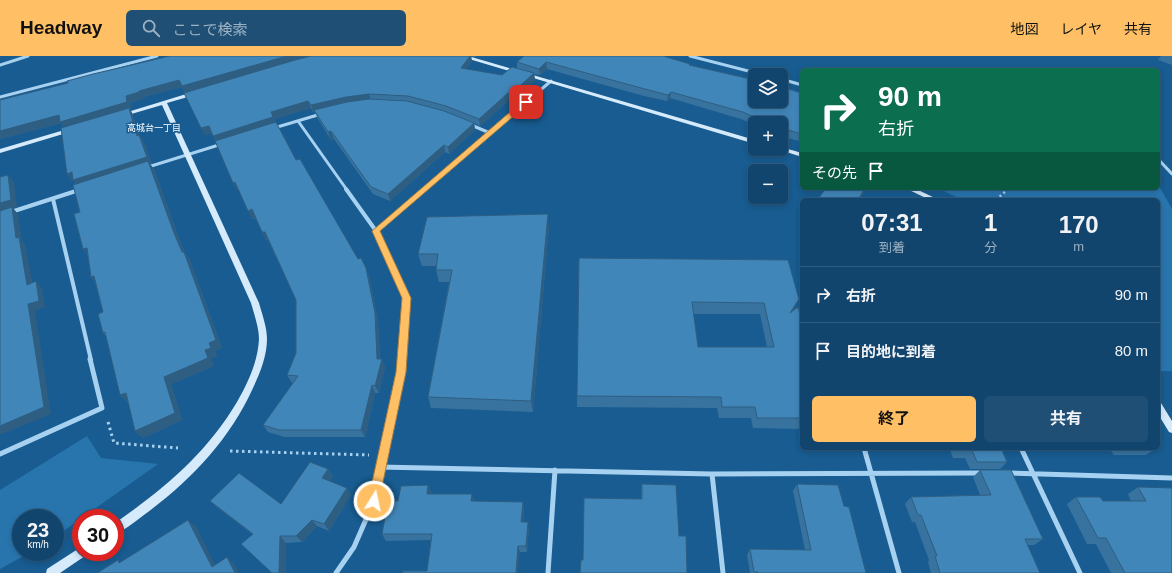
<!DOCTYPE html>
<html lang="ja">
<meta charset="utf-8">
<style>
body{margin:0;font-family:Arial,"Noto Sans JP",sans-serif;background:#1f4f75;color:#f1f3f6;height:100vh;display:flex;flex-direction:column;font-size:15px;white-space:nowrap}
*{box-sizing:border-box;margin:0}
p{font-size:13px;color:#9cb1c2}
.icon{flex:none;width:22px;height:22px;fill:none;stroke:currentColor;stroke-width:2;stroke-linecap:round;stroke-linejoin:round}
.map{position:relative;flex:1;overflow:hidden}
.details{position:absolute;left:800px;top:142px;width:360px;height:252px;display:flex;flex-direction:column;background:#12456d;border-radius:6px;box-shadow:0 2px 6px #0003,0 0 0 1px #315d80}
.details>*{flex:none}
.top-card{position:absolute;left:800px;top:12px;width:360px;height:122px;border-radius:6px;box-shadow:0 2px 6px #0003,0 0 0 1px #315d80;background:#0b6e4f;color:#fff;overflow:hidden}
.tools{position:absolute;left:748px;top:12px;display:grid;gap:8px}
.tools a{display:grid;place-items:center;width:40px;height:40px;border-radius:6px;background:#12456d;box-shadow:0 2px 6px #0003,0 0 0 1px #315d80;font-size:20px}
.speed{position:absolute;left:12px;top:453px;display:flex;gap:8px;font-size:20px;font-weight:700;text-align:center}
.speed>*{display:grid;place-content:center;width:52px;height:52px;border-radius:50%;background:#12456d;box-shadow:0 2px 6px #0003,0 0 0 1px #315d80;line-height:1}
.speed small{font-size:10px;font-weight:400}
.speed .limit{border:6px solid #d22;background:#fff;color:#111}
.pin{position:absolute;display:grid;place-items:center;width:34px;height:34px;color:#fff;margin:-17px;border-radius:8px;box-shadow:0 2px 6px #0006}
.me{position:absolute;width:44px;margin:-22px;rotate:10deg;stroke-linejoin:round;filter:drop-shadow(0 0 3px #0008)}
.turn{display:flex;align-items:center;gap:14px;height:84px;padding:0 12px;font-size:18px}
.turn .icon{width:52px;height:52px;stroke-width:2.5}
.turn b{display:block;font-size:28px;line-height:34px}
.then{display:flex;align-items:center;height:38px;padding:0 12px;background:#0003;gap:8px;font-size:15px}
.eta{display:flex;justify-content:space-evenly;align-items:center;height:68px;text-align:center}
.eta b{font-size:24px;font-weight:700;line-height:28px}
.cta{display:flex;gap:8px;margin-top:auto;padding:8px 12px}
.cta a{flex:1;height:46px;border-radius:6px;background:#ffc065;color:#111;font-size:16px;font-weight:700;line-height:46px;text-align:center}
.cta a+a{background:#1f4f75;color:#f1f3f6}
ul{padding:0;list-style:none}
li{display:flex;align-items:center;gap:12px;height:56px;padding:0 12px;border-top:1px solid #315d80}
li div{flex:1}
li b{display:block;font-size:15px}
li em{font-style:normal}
header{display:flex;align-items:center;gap:24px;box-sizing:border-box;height:56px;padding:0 20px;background:#ffc065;color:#111}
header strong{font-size:19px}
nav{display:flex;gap:22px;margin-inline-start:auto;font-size:14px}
.search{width:280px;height:36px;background:#1f4f75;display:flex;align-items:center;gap:10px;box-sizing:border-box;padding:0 14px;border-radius:6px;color:#9cb1c2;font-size:15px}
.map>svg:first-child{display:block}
.green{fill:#2875ae}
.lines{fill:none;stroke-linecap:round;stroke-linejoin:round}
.path-far2{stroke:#a7d1f0;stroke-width:2;stroke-dasharray:1.5 2;stroke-linecap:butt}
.path-far1{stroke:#a7d1f0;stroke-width:2.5;stroke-dasharray:2 3;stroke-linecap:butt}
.path{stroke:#a7d1f0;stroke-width:3;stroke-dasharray:2.5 3.5;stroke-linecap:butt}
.street-far2{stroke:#a7d1f0;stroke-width:3}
.street-far1{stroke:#a7d1f0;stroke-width:4}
.street{stroke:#a7d1f0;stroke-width:5}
.secondary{fill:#d5eafb;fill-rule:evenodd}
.wall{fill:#38739f;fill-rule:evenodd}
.shaded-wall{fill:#2e5e82}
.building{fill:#4186b9;stroke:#2e5e82;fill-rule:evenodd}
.route{fill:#ffc065;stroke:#a67d42}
.labels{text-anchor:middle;stroke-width:3;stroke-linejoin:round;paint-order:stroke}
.far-neighbourhood-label{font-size:9px;fill:#fff;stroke:#185c91}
</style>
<header>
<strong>Headway</strong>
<div class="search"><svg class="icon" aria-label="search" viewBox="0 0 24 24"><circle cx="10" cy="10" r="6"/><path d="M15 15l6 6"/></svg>ここで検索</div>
<nav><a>地図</a><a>レイヤ</a><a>共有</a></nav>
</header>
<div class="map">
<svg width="1172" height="517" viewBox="0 0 1172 517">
<rect width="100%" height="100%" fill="#185c91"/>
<path class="green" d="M1158,128L1172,153V315H1160L1158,313V144H963L937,132H1158Z
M87,380L101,402L158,408L55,481V462H21V496H31L0,513V434Z"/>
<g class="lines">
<path class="path-far2" d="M1007,134L1010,132"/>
<path class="path-far1" d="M996,144L1008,133"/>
<path class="path" d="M108,366L114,387L178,392
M230,395L369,399"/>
<path class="street-far2" d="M690,0L764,19
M0,9L28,0
M781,23L802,29
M0,41L157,0
M298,65L347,134
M274,72L321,58
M490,77L551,25
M1158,103L1172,118
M148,111L222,88
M423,134L490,77L471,69"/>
<path class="street-far1" d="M346,133L376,175L406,243L402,304
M53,143L91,304
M11,156L79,134
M376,175L424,133"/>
<path class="street" d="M864,392L899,517
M1021,392L1080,517
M0,398L102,352L90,303
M379,411L712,418L983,417
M1008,417L1172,422
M712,418L723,517
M336,517L354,491L374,445L401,316L402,303
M548,517L555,414"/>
<path class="secondary" d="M459,0H468L755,84V88Z
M196,35L199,37L198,38L167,47L259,247C262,258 267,271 267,283C267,300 260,317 253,332C230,383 192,423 148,456C138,463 127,473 115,478V467C164,433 206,398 237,346C248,327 258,305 259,283C259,271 254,258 251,247L162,49L121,61L118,59Z
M71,72L74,74L73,75L0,97V93Z
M781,91L802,97V101L777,93H781Z
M905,132H914L939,144H930Z
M1158,346L1161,347L1172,365V377L1169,376L1158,358Z
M81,491V496H86L85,500L60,517H46L47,513Z"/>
</g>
<path class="wall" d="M170,0H476L475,1L471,0L472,5L466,13L502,19L517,12V6L524,0L690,9L802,37V86L781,80V67H755V71L749,69L750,67L741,63L670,42L667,45L644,40L547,13L540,19L534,18L535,24L512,45L509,44L480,70L474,67L475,74L449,98L445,96L390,145L373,138L334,83L331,84L317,61L315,56H313L311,52L274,63L296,104L358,203L366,212L369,220L378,264L380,303L385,311L379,337H375L365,381H284L268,376L263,369L293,327H292L287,319L296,297V244L268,184H266L255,162L252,163L239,134H237L233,127L212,77L205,79L182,31L143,41V43L130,47L131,53H130L133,59L139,79L144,86L152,108H150L154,113L180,185L185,197L190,204L222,292L215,295L217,300L211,302L214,310L171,328L182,364L143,382L135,375L129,347H128L120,339L106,280L103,277V256L95,226L91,221L88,200L83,193L76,128L74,124L72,125L67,118L64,71L61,67L0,83V44L68,27Z
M1161,0H1172V9L1158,4Z
M549,170L533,356L431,352L428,341L449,226H439L436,214V210H422L418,198Z
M579,202L795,254L802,266V373L753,372L751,362H719L717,352L577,351ZM693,258H760L767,291H698Z
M886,392H1001L1007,406L1000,413H970L965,402H953L950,394L887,395Z
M1101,392H1157L1146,399H1114L1111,395L1102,394Z
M328,413L333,420L330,425L351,439L329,475L317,470L302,486L286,487V517H272L252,478L218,452L210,445L281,448Z
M980,414L1043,483L1034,489H1027L1040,517H931L928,506L929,504L915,466H912L905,448L911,441L980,439L973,421Z
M642,428L676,429L583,504L641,443V435Z
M797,428L844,450L866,517H750L747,499L750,493L805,494L793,435Z
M428,429L431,436V438L524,452L523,466L529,472L527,496H520L427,515L431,484L386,485L382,478L398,445Z
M1138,431L1172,432V517H1111L1096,488H1087L1067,448L1076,441L1103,445H1131L1128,438Z"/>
<path class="shaded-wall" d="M287,0H322L185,37L182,31L143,41V43L130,47L131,53H130L133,59L141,87L65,72L61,67L0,83V75L126,40L139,35L179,24Z
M470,0H471L472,5L462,19L461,12Z
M546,6L547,13L540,19L539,13Z
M534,17L535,24L512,45L511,38Z
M671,36L670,42L667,45L668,39Z
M508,37L509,44L480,70L479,63Z
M369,38L371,44L314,54L315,56H313L311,49L346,41Z
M308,45L311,52L274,63L276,68L217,87L213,80L271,56Z
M474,67L475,74L449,98L448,91Z
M209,70L213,77L205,79L201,72Z
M331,75L334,83L331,84L328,76Z
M139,79L144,86L152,108H150L154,113L180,185L185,197L190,204L222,292L215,295L217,300L211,302L214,310L171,328L182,364L143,382L135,375L78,130L74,124L72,125L67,118Z
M444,89L445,96L390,145L388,138Z
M8,119L14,126L17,151L13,152L18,158L22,185L25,188L34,235L27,229L16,182L0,156V147Z
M235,126L239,134H237L233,127Z
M865,132H866L860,144H858Z
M252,153L256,161L252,163L248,155Z
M548,158L549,170L533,356L531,345Z
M262,176H265L269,183L266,184Z
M87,192L90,202L83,193Z
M366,212L369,220L378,264L380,310L382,303L385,311L379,337L375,330L377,303Z
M94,220L99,230L91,221Z
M36,225L42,232L45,251L35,255L51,358L0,379V370L28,248Z
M799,243L794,255L790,257Z
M372,329L375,337L365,381L361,374Z
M126,337L134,345L128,347L120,339Z
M328,413L333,420L327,429L322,422Z
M428,429L431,436L430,445L427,438Z
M347,432L351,439L329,475L324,468Z
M472,438L474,444L473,452L471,445Z
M523,446L524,452L522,472L521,466Z
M188,464L196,470L219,517L212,511Z
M312,464L317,470L302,486L296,480Z
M528,466L529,472L527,496L526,490Z
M280,480L286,487V517H279Z
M518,490L520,496L518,517H516Z
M227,501L234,507L239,517H235Z"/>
<path class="building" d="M170,0H287L182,30L179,24L139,35V36L126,40L127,46L60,66L59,59L0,75V44L68,27L67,25L93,18Z
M311,0H470L461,12L502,19L512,11L534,17L511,38L508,37L479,63L446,50L408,40L369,38L346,41L311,49L308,45L271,56L273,61L213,80L209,70L201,72L184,37L295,4Z
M524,0H663L690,8L689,9L755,24V45H781V31L802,37V78L781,72V67H764L750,63L752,60L743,56L671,36L668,39L645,33L546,6L539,13L517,6Z
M369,43L407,45L444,55L474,67L448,91L444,89L388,138L371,131L331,75L328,76L314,54L347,46Z
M129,52L137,80L139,79L147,101L73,124L72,116L67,118L61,72Z
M276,66L296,104L300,103L358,203L361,202L366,212L375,257L377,303H382L375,330L372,329L361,374H279L263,369L298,320L287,319L296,297V244L265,176H262L252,153L248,155L235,126L233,127L215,85Z
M148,105L174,177L182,196H184L216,284L209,287L211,292L205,294L208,302L164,321L175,357L135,375L126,337L120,339L105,276L103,277L98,258L103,256L94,220L91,221L87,192L83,193L74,158L80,156L73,129Z
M8,119L11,144L0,147V121Z
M826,132H865L858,144H820L818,143Z
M12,151L16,182L19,181L27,229L36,225L39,245L28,248L44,351L0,370V155Z
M548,158L531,345L428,341L452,214H436L438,198H418L427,161Z
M579,202L788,204L799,243L790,257L798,251L802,266V362H757L755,351H722L721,341L577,340ZM692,246L764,247L774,291H698Z
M959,392H1001L1007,406H977L972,394H960Z
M310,406L328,413L322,422L347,432L324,468L312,464L296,480H280L279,517H272L241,488L253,478L210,445L239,417L281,448Z
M980,414H1011L1043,483H1025L1040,517H940L935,500H937L921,459H918L911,441L991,439Z
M642,428L676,429L679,480H686L687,517H580L581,504H583L584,442L642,443Z
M797,428L838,429L844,450L849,451L866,517H758V516H754L750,493L811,494Z
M428,429L427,438H472L471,445L523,446L521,466H528L526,490H518L516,517H402L403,515H427L432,478H382L388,445H398L401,430Z
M1138,431L1172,432V517H1125L1106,482H1098L1076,441H1100L1103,445H1146Z
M188,464L212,511L227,501L235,517H97L118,504L119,507Z"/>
<path class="route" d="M524,44L530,46L380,175L411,242L406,316L379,445L378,449L374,450L370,449L368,445L396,316L402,242L372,175Z"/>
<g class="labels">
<g class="far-neighbourhood-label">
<text x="154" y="75">高城台一丁目</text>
</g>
</g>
</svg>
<div class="tools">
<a><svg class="icon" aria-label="layers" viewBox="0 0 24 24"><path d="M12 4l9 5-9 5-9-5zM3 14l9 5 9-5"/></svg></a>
<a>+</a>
<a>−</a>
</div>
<div class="speed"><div>23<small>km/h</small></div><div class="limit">30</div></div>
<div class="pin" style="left:526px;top:46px;background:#d93025"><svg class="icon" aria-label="arrive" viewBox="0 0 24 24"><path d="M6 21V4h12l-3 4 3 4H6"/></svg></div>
<svg class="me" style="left:374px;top:445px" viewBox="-20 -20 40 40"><circle r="17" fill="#ffc065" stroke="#fff" stroke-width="3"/><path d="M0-11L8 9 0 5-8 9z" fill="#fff"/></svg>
<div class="top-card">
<div class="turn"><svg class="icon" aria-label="right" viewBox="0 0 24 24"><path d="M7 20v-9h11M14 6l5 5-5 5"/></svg><div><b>90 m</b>右折</div></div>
<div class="then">その先<svg class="icon" aria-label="arrive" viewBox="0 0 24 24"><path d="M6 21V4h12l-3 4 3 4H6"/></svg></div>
</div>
<section class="details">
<div class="eta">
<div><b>07:31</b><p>到着</p></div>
<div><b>1</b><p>分</p></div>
<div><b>170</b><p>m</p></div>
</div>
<ul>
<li><svg class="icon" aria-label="right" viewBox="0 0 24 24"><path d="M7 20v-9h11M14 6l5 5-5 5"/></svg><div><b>右折</b></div><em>90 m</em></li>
<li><svg class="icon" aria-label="arrive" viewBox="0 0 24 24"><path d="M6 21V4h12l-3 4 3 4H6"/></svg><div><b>目的地に到着</b></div><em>80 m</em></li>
</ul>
<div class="cta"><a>終了</a><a>共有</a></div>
</section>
</div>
